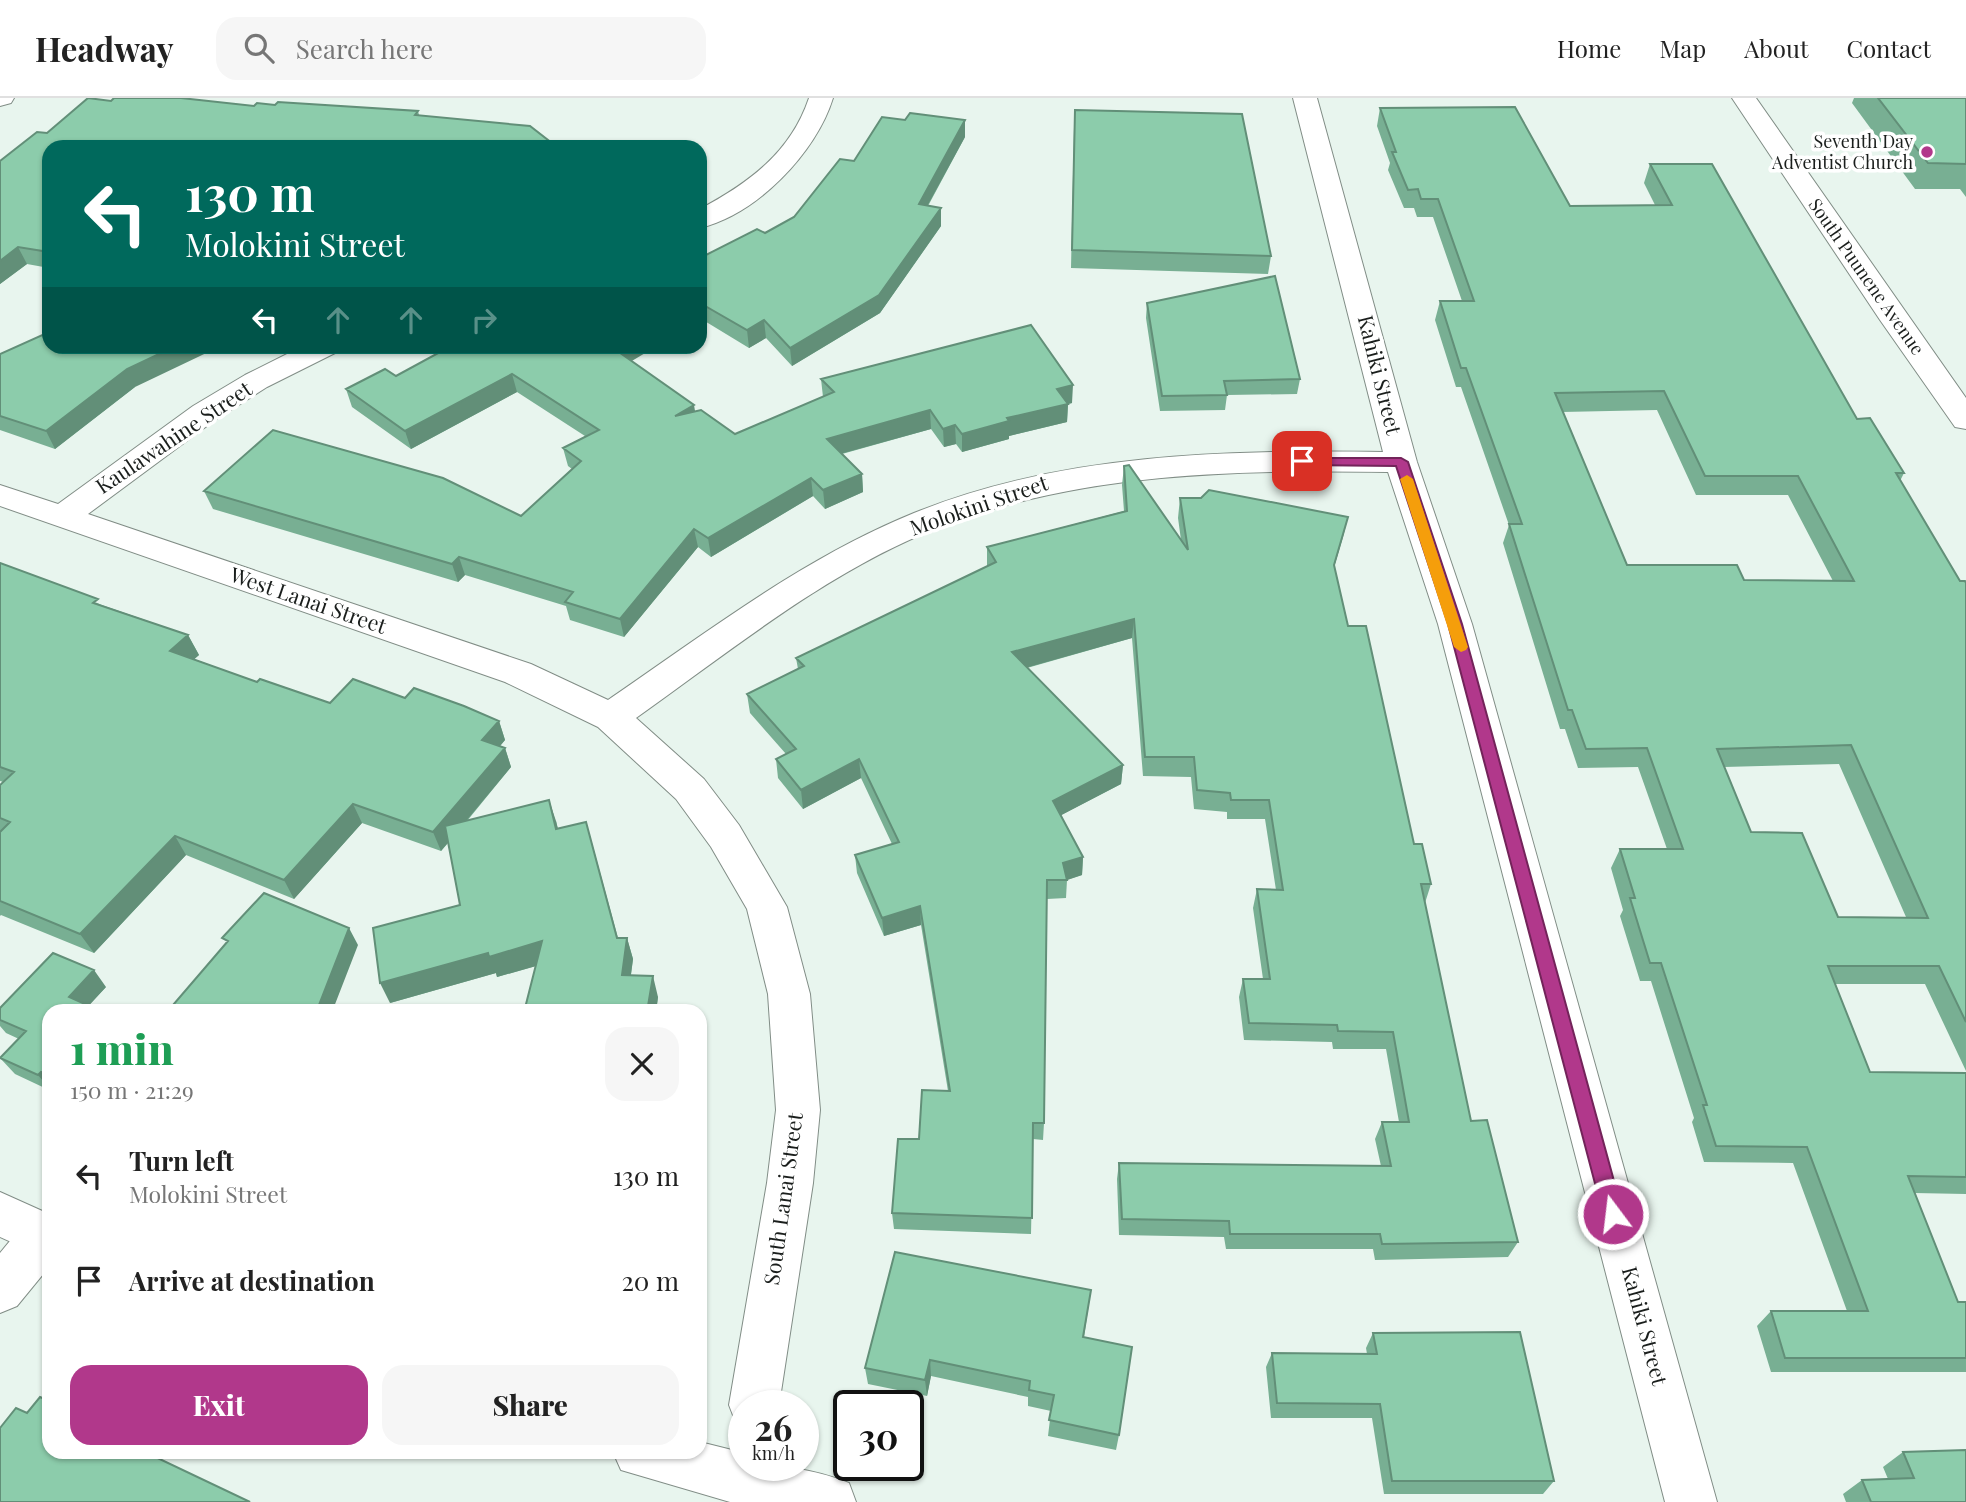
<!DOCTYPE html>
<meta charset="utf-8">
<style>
body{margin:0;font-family:"Playfair Display",serif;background:#f6f6f6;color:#222;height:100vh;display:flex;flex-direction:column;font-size:26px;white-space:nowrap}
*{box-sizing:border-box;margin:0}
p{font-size:23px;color:#767676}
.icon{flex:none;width:38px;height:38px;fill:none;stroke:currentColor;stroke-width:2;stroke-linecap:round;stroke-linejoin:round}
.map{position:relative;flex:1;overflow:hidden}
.details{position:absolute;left:42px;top:906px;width:665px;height:455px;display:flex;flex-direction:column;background:#fff;border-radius:21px;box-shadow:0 2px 5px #0004}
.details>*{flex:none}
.banner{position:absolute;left:42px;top:42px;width:665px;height:214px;border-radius:21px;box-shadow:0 2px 5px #0004;background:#00695c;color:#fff;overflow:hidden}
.speed{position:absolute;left:728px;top:1292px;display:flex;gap:14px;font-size:35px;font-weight:700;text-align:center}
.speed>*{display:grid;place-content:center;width:91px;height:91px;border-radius:50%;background:#fff;box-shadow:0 2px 5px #0004;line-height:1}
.speed small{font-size:18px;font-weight:400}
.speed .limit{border:4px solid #111;border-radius:10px;background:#fff;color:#111}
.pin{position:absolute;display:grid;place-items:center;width:60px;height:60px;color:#fff;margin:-30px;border-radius:14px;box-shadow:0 4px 10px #0006}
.me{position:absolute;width:77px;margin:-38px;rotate:345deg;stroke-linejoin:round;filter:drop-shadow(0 0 5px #0008)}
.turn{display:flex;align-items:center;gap:24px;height:147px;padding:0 28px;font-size:32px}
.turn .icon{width:91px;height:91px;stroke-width:2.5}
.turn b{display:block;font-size:49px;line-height:60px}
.lanes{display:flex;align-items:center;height:66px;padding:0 28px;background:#0003;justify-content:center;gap:35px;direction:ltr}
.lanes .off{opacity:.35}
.round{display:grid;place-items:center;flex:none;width:74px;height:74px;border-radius:21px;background:#f6f6f6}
.head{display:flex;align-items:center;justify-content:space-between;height:119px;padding:0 28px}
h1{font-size:42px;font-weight:800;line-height:52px;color:#1e9e55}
.primary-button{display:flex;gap:14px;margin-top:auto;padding:14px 28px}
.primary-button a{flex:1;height:80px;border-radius:21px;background:#b1388b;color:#fff;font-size:28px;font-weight:800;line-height:80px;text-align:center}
.primary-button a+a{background:#f6f6f6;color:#222}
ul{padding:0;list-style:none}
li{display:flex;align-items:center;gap:21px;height:105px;padding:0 28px}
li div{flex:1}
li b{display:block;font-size:26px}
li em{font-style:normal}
header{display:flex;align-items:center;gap:42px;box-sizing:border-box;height:98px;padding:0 35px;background:#fff;border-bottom:2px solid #e0e0e0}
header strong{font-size:33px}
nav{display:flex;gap:38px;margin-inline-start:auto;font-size:24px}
.search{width:490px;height:63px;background:#f6f6f6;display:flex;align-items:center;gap:18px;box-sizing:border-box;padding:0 24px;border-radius:21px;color:#767676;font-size:26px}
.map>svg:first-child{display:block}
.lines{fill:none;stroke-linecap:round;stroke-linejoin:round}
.street-casing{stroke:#818d86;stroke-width:2}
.secondary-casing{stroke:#818d86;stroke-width:2}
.street{fill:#fff;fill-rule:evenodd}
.secondary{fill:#fff;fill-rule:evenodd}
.wall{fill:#78af93;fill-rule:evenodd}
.shaded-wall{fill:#628f78}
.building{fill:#8cccab;stroke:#628f78;stroke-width:2;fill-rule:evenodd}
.route{fill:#b1388b;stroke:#73245a;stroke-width:2}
.slow{fill:#f59e0b}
.poi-dot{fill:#b1388b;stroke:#fff;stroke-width:2.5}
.labels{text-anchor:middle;stroke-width:7;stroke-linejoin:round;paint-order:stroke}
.far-poi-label{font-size:18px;fill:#1a1e1c;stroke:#fff;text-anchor:end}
.far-street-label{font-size:18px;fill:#1a1e1c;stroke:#fff}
.street-label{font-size:21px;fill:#1a1e1c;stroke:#fff}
</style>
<header>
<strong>Headway</strong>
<div class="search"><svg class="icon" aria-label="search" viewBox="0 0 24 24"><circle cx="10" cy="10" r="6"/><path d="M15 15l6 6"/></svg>Search here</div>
<nav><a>Home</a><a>Map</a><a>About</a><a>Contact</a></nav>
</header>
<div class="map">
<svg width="1966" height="1404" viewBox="0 0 1966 1404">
<rect width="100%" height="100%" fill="#e8f5ee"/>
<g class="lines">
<g class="street-casing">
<path id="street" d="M809,0H833C816,55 757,116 700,130V111C749,85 791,54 809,0Z
M1293,0H1317L1417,364L1472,526L1717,1404H1665L1438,526L1388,374C1237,372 1083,374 940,429C829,472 732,552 636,620L704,681L739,727L787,809L810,896L820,1012L813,1085L779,1307H744V1328L736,1325L729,1307L767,1085L776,1012L768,896L747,811L711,749L676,701L598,629L505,584L0,408V387L58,406L193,308L245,277L303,248H341L337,254L267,289L215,322L88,416L531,566L608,602C706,535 803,460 914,415C1062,355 1226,352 1383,354Z
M45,1115L49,1116V1169L17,1208L0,1215V1155L28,1121Z"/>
</g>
<g class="secondary-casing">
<path id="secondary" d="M0,0H14L11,5L0,8Z
M1732,0H1756L1966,300V331L1955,329L1880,222Z
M0,1094L49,1116V1161L0,1139Z
M700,1344L744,1355V1367C782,1367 813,1371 849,1385L856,1404H730L621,1372L613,1354H700Z"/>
</g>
<use href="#street" class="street"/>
<use href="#secondary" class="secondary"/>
</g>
<path class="wall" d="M1854,0H1966V99L1960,91H1915L1852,5Z
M111,3L254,8L275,7L418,13L419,17L49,49V170L27,166L0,186V63L47,35Z
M1380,10L1570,108L1655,107L1644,85L1650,66L1857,321L1904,375L1900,383L1960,483L1966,485V973L1925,886H1835L1870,974L1966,975V1096L1914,1095L1958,1204H1966V1274H1771L1757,1228L1771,1213H1847L1793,1065L1704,1064L1692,1024L1694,1020L1651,883H1640L1620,818L1623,812L1611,770L1620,751H1667L1638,669L1578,670L1565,631H1560L1503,445L1509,427L1461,289H1456L1435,222L1440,203H1462L1433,119H1417L1414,110H1404L1388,72L1390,65L1377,28ZM1657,312L1696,397H1788L1833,483L1744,482L1627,467L1562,314ZM1839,666L1906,819H1838L1751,734L1724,669Z
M1074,30L1271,158L1268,176L1071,170Z
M965,39L928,108L941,110V128L880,215L792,268L766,240L749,250L703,222L700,224V160L765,135L794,119L854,63Z
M1147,205L1300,281L1297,296L1227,297L1225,312L1160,313L1146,220Z
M470,254L632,263L695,313L735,336L823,299L821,281L1072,305L1068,306L1067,324L1009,338V341L962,354L956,346L944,349L931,331L842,356L862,376L863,394L825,411L813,398L711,459L698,449L624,539L570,522L566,508L465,477L458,484L213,411L204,393L521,418L572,371L568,368L563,350L585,338L517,294L411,351L352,309L346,291L396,278Z
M0,256L135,289L55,351L0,332Z
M1124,368L1181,442L1178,420L1180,400L1348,419L1334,469L1348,528L1414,746L1431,786L1425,805L1471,1023L1518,1144L1508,1159L1375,1162L1373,1151H1226L1224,1139L1119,1137L1117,1081L1119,1065L1381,1068L1375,1041L1382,1024H1399L1386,951H1333L1332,944L1244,942L1239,899L1243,881H1263L1253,810L1257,791L1276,792L1265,721H1227V714L1194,711L1191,679L1143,678L1132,540L1027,570L1123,667L1121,686L1061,717L1083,759L1082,777L1067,782L1066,800L1047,801L1044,1025L1043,1042L1033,1041L1031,1136L894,1131L892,1115L919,1041L948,993L921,827L884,838L857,775L855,757L892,746L861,680L803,711L778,680L776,661L786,656L750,615L747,596L798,571L796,560L987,469V449L1124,413L1122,387Z
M0,465L102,507L188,537L199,557L194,561L257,584L330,605L405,600L499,623L505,642L500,648L505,650L511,669L467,723H556L558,731L592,745L618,840H627L633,861L631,877L658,899L656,914H524L536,868L497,879L496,875L390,905L460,807L448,745L441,753L362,725L294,801L186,757L94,855L1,817L0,818V687L3,684L0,683Z
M106,889L89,907L49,914V992L15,976L0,960L19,941L6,935L0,928V910Z
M1091,1192L1084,1239L1119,1337L1116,1352L1048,1338L1051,1313L1028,1308V1299L931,1278L927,1298L868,1286L865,1270Z
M1373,1235L1554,1383L1543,1396H1384L1372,1320H1271L1266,1269L1272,1255L1367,1256L1366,1250Z
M1903,1354L1966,1404H1846L1843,1396L1862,1382L1888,1381L1883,1369Z"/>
<path class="shaded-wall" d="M965,22V39L919,123V106Z
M941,110V128L880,215L792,268L790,250Z
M18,149L27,166L0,186V163Z
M701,204L703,222L700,224V205Z
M764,222L766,240L749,250L747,232Z
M176,248H221L135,289L55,351L46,333L127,271Z
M622,248H657L620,270L616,252Z
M512,276L517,294L411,351L405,333Z
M1073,287L1072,305L1068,306L1067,324L1009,338V341L962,354V336L1007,320L1057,291Z
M694,307L697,325L675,318Z
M930,312L931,331L829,359L827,341Z
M955,327L956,346L944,349L943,331Z
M862,376L863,394L825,411L823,392Z
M811,380L813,398L711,459L708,440Z
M1348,419L1343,439L1329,486L1334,467Z
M694,431L698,449L624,539L620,521Z
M459,459L465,477L458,484L452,466Z
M1134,521L1132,540L1011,574L1012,554Z
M188,537L199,557L181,573L170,553Z
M499,623L505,642L489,661L482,642Z
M505,650L511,669L441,753L433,734Z
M859,661L861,680L803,711L801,692Z
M1123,667L1121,686L1052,722L1053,703Z
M549,702L556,723L563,752L556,731Z
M353,706L362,725L294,801L284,782Z
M175,738L186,757L94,855L80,836Z
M1083,759L1082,777L1067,782L1063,765Z
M920,808L921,827L884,838L882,820Z
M349,830L358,847L332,914H313Z
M627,840L633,861L628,897L622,877Z
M542,843L550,864L497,879L496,875L390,905L380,885L488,855Z
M94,872L106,889L83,914L69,899Z
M653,878L658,899L656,914H647Z
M41,974L49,983V990L38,977Z
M930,1262L931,1278L927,1298L925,1282Z"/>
<path class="building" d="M88,0L111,3L114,0H181L254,8L257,5L275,7L278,4L418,13L415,17L530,28L557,49H49V154L18,149L0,163V63L37,34L47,35Z
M1878,0H1966V66L1928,65Z
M1515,9L1570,108L1672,107L1650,66H1712L1857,321L1870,320L1904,375H1896L1960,483H1965L1966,485V924L1939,868H1828L1870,974L1966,975V1079L1908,1078L1958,1204H1966V1260H1785L1771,1213H1868L1807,1049L1716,1048L1703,1007H1707L1661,865H1650L1630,800H1635L1620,751H1683L1647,650L1586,651L1572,612H1568L1509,426H1522L1466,270H1461L1440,203H1474L1438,101H1421L1418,91L1408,92L1392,54H1396L1380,10ZM1664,293L1705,378H1798L1854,483L1744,482L1737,467H1627L1555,295ZM1851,647L1928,820L1838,819L1802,735L1751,734L1717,651Z
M1075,12L1242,16L1271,158L1072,152Z
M910,15L965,22L919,106L941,110L879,197L790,250L764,222L747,232L700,205V160L757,131L765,135L794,119L840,61L854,63L882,19L905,22Z
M1275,178L1300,281L1224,283L1227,297L1162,298L1147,205Z
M1031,227L1073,287L1057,291L1068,306L1007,320L1009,323L962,336L955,327L943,331L930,312L827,341L862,376L823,392L811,380L708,440L694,431L620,521L565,504L573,494L459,459L452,466L204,393L273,332L443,380L521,418L581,363L563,350L599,332L512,276L405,333L346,291L385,271L396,278L451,248H461L470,254L481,248H622L616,252L694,307L675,318L701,312L735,336L834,294L821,281Z
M49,234V248H176L127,271L46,333L0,318V256Z
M1129,367L1188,452L1180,400H1201L1209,392L1348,419L1334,467L1348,528H1366L1414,746H1422L1431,786H1421L1471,1023L1487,1022L1518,1144L1382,1146L1380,1136H1230L1229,1123L1122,1121L1119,1065L1391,1068L1382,1024H1409L1393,934L1338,933L1337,927L1249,925L1243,881H1270L1257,791L1283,792L1269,702H1231L1230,695L1197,692L1194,659H1145L1134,521L1012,554L1123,667L1053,703L1083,759L1063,765L1067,782H1047L1044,1025H1033L1032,1120L892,1115L898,1041H919L922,992L950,993L920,808L882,820L855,757L899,744L859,661L801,692L776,661L796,651L747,596L804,568L796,560L996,464L987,449L1127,413L1124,368Z
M0,465L98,501L93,505L188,537L170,553L257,584L260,581L330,605L353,581L405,600L414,590L464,608L499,623L482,642L505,650L433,734L353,706L284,782L175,738L80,836L0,803V734L10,724L0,720V687L14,674L0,669Z
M549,702L556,731L586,724L617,840H627L622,877L653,878L647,914H524L542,843L489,859L488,855L380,885L373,830L460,807L445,728Z
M264,795L349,830L317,912L313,914H167L228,843L222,840Z
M53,855L94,872L69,899L103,914H49V977L41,974L38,977L0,960L26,933L0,922V910Z
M895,1154L1091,1192L1083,1239L1132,1249L1119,1337L1049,1322L1054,1297L1029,1292L1030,1283L930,1262L925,1282L865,1270Z
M1520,1234L1554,1383H1392L1380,1306L1277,1305L1272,1255L1377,1256L1373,1235Z
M40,1299L49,1303V1354H145L250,1404H0V1330L16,1310L27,1315Z
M1966,1352V1404H1871L1862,1382L1914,1380L1903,1354Z"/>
<path class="route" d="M1298,360H1401L1408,364L1462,526L1623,1116L1620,1122L1613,1125L1606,1122L1603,1116L1448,526L1396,368L1302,367L1296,363Z"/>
<path class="slow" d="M1407,377L1413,381L1468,549L1466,552L1461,554L1454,549L1400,381Z"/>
<circle class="poi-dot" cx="1927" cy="54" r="7"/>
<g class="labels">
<g class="far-poi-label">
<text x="1913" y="50">Seventh Day<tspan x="1913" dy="21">Adventist Church</tspan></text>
</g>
<g class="far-street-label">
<text transform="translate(1866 179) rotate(55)" y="6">South Puunene Avenue</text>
</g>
<g class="street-label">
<text transform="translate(1379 277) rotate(76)" y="7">Kahiki Street</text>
<text transform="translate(174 340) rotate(-34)" y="7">Kaulawahine Street</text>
<text transform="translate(979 408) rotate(-19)" y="7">Molokini Street</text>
<text transform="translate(308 503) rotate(19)" y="7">West Lanai Street</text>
<text transform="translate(784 1101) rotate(-82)" y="7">South Lanai Street</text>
<text transform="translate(1644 1228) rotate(75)" y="7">Kahiki Street</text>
</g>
</g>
</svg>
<div class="speed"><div>26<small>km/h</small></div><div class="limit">30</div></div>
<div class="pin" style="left:1302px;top:363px;background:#d93025"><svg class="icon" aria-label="arrive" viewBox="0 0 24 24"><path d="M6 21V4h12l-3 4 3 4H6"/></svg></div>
<svg class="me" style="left:1613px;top:1116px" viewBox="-20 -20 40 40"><circle r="17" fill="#b1388b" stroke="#fff" stroke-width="3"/><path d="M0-11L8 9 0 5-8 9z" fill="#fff"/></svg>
<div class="banner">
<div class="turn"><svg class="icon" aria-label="left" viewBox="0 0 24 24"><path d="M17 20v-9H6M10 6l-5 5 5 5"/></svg><div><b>130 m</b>Molokini Street</div></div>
<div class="lanes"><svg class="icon" aria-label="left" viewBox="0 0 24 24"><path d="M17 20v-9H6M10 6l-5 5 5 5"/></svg><svg class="icon off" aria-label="ahead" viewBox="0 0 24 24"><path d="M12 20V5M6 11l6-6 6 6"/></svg><svg class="icon off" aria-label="ahead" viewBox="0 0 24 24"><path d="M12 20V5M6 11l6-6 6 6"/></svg><svg class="icon off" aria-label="right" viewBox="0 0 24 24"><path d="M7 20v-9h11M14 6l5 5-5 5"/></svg></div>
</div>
<section class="details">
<div class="head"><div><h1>1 min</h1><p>150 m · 21:29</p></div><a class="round"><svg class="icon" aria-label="close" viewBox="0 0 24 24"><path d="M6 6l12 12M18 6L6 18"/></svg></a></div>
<ul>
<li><svg class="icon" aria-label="left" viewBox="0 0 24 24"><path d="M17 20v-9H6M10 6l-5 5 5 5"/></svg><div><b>Turn left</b><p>Molokini Street</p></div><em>130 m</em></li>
<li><svg class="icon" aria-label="arrive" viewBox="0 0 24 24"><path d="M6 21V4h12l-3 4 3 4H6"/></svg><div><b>Arrive at destination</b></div><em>20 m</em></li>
</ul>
<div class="primary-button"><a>Exit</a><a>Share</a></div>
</section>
</div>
